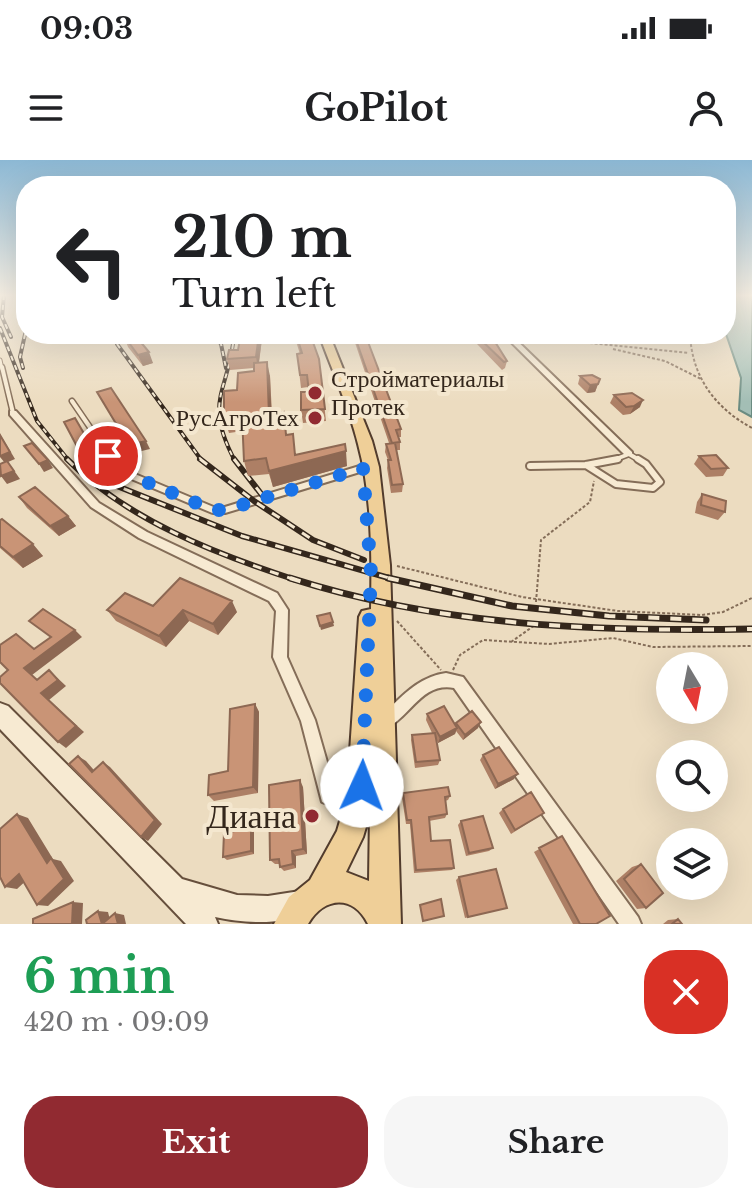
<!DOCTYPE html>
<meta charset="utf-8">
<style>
body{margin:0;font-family:"Libre Baskerville",serif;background:#f6f6f6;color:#202124;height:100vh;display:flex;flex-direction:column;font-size:30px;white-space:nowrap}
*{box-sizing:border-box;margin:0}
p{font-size:26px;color:#757577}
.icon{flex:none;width:44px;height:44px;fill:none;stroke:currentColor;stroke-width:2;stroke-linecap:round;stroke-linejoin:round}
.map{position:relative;height:764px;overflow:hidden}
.drawer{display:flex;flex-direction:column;background:#fff;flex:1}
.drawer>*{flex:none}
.banner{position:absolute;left:16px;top:16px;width:720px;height:168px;border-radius:32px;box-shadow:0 8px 32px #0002;background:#fff;color:#202124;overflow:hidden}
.needle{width:52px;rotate:170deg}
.tools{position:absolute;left:656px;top:492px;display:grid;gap:16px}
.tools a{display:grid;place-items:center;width:72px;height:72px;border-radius:50%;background:#fff;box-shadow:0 8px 32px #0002;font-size:40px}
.pin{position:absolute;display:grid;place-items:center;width:68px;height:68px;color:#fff;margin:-34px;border:4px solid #fff;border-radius:50%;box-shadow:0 2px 8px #0007}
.me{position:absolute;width:88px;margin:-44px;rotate:2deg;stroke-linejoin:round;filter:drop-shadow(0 0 6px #0008)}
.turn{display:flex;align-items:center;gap:28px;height:168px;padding:0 24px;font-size:36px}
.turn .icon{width:104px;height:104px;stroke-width:2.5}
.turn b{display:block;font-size:56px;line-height:68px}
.round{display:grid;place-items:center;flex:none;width:84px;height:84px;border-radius:32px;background:#f6f6f6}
.summary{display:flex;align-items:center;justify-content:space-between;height:136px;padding:0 24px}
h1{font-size:48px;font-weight:700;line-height:60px;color:#1e9e55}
.button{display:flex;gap:16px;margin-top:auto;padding:16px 24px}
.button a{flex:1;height:92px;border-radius:32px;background:#912a31;color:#fff;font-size:32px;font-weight:700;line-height:92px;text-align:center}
.button a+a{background:#f6f6f6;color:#202124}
.status{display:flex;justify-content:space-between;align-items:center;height:56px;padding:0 40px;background:#fff;direction:ltr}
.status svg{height:22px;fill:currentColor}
header{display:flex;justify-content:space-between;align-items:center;height:104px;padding:0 24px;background:#fff;font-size:36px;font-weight:700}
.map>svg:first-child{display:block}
.water{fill:#a3beb5;stroke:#6a8b81;stroke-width:2}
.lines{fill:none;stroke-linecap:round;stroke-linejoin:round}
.lane-far2-casing{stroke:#846d58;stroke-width:5}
.lane-far1-casing{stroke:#846d58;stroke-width:7}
.lane-casing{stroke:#846d58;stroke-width:10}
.street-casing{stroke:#846d58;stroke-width:4}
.secondary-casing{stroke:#664f3c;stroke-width:4}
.primary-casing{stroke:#523c2d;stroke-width:4}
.path{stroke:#846d58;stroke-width:2;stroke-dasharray:3 2;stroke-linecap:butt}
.lane-far2{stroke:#f7ead2;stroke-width:3}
.lane-far1{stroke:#f7ead2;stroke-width:4}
.lane{stroke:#f7ead2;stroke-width:6}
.street{fill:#f7ead2;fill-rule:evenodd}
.secondary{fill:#f7ead2;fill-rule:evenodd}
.primary{fill:#efcf98;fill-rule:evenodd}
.rail-far2-casing{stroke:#34271c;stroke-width:4}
.rail-far1-casing{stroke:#34271c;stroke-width:6}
.rail-casing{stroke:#34271c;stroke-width:7}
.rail-far2{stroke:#f4e7cf;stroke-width:2;stroke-dasharray:5;stroke-linecap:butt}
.rail-far1{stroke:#f4e7cf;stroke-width:3;stroke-dasharray:9;stroke-linecap:butt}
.rail{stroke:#f4e7cf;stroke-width:4;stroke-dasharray:11;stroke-linecap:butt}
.wall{fill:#ad7f65}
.shaded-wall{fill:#8d6853}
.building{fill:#c99476;stroke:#8d6853;stroke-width:2}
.route{stroke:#1a73e8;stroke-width:14;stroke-dasharray:0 25.2}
.poi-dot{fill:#912a31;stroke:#f4e7cf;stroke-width:3}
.labels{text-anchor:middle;stroke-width:8;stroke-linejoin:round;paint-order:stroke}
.far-poi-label{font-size:24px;fill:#34271c;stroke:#f4e7cf;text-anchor:start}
.near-poi-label{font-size:34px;fill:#34271c;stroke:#f4e7cf;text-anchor:end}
</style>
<div class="status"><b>09:03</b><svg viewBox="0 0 49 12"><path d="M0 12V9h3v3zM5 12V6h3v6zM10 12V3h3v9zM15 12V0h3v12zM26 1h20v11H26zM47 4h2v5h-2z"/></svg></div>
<header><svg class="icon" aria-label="menu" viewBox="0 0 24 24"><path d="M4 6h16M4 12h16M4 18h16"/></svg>GoPilot<svg class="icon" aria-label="person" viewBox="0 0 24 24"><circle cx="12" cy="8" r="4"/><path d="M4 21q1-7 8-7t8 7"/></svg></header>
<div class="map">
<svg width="752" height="764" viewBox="0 0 752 764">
<rect width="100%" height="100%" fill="#ecdcc0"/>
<path class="water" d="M726,135H752V257L739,250L741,218L726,174Z"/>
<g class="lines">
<g class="lane-far2-casing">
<path id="lane-far2" d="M0,200L2,209"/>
</g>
<g class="lane-far1-casing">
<path id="lane-far1" d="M2,207L13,253
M72,241L113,301
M611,301L629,294L641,301"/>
</g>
<g class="lane-casing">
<path id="lane" d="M112,299L120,311L213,350H225L363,308
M586,305L616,324L653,328L660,322L646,304L638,299
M586,305L618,299
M530,306L586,305"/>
</g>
<g class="street-casing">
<path id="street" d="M503,174H510L632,292V296H626Z
M10,251H16L99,343L147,372L277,433L288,450L287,497L315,560L335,630L364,642L366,648L364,654L358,656L322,642L301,561L273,497L276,451L269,441L139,378L91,347L10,255Z
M446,513L463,517L638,757L641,764H619L454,528C421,522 410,558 385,569L380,567L378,562L380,557C401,538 417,517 446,513Z"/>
</g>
<g class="secondary-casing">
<path id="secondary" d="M0,543L8,546L182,719L237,735L268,736L300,731L310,735L314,745L310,755C280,764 246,764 215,757L218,764H186L0,569Z"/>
</g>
<g class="primary-casing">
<path id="primary" d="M319,174H329L372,281L379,307L390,405L401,764H368C353,734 324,737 308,764H274L289,737L310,720L337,671L347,637L359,457L362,451L371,449C372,395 372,336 358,284C349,247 332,210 319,174ZM370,653L369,721L346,712L363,677Z"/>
</g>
<path class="path" d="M690,174C692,217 715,248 752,268
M520,176L689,193
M613,189L665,201L701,219
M397,406L522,437L618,451L702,455L723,452L752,438
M536,442L541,380L590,342L594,321
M397,461L441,510
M511,482L535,465
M453,510L460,495L483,480L549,484L613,478L653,487L752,486"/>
<use href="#lane-far2" class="lane-far2"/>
<use href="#lane-far1" class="lane-far1"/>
<use href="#lane" class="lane"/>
<use href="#street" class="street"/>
<use href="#secondary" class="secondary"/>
<use href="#primary" class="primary"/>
<g class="rail-far2-casing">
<path id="rail-far2" d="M4,135L2,157L11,177
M0,168L37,261L69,301
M213,174L221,184L226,208
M234,174C230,231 202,239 235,301
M117,184L202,301
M23,208L20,197L26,170"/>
</g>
<g class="rail-far1-casing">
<path id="rail-far1" d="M67,299C127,360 216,394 296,420
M200,299L254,341L313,380L364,400
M234,299L262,335
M107,322L242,376L396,420"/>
</g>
<g class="rail-casing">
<path id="rail" d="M290,418C440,466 596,472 752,469
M388,418L512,446L609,456L706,460"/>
</g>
<use href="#rail-far2" class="rail-far2"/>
<use href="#rail-far1" class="rail-far1"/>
<use href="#rail" class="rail"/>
</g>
<path class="wall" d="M273,174H310L319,199L326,261L303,263L301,250L309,232L308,227L301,228L297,194H300L294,175L273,176Z
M352,174H365L401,269V277H398L400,282V290H396L403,324L402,332L391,333L387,308L388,300L385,292L386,284L389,283Z
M124,176L153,203L143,206L128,187Z
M478,177L507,201L505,208L502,210L477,184Z
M262,179L259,203L270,216L272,254L287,275L296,295L347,306L273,327L269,314L248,316L244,301L243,271L229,273L224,257L237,230L254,211V208L230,210L227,199L238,190Z
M580,216L600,219L595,232L587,233L578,224Z
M614,235L640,247L630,254L623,255L610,243Z
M699,296L728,308L723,316L706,317L694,304Z
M702,334L725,352L718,360L695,353L697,342Z
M19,337L68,356L76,366L59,376L27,348Z
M0,360L43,396L23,408L0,388Z
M153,446L237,452L218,475L189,461L166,487L116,461L107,450Z
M255,544L259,552L258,633L214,641L208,635L228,611Z
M427,554L455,565L456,563L478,568L463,580L456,571L455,574L438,583L436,579L440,600L438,605L415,608L411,580L412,575L432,573L426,560Z
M483,595L514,619L495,629L480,600Z
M303,627L307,694L296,696V708L284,711L280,707V704H275L270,700Z
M403,633L450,636L448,640L445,641L447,654L445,658L429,661L431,681L454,708L452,710L414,713L410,664H406L402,638Z
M503,649L544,653L511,674L499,653Z
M461,661L493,688L489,691L466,696L458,665Z
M251,668L254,672V694L227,700L223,697Z
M562,676L596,764H573L534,692Z
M641,704L646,748L637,749L616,721L632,707Z
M459,717L507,748L465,758L456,720Z
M678,759L682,764H663L668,760Z"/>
<path class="shaded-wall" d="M259,174H261L262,179L258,208L256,197Z
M149,192L153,203L143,206L138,195Z
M267,202L270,216L272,269L269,254Z
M598,224L595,232L587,233L590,225Z
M643,240L640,247L630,254L634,246Z
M0,274L15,299L8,302L20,319L7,324L1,316L5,303L0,297Z
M293,274L296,304L346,291L347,306L273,327L269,311Z
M123,276L127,284L111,290L107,282Z
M146,281L150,289L133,293L129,285Z
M97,288L101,296L85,302L81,294Z
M48,300L53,308L44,312L39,304Z
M68,356L76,366L59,376L50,366Z
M33,384L43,396L23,408L13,397Z
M232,441L237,452L218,475L213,464Z
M183,450L189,461L166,487L159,476Z
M333,462L334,466L321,470L320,466Z
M75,470L82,477L32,515L45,526L24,508Z
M49,510L66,526L49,540L84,572L66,588L58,582L41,533Z
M255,544L259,552L258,633L253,627Z
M481,562L478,568L463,580L465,575Z
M457,568L455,574L438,583L440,577Z
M78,596L86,601L100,617L92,612Z
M103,602L110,607L162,664L148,681L141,677Z
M518,614L514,619L495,629L498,624Z
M300,620L303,627L307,694L303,689Z
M17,654L28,658L53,699L61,701L74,721L48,746L37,745L47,703Z
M251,668L254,672V694L251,691Z
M292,691L296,696V708L293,704Z
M19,714L31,716L17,729L5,727Z
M73,742L83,743L82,764H72Z
M98,751L108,752L111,764H102Z
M115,753L124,755L126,764H118Z"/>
<path class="building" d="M134,174L149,192L138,195L124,176Z
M241,174H259L256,197L227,199L229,190H238Z
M296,174H310L319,199L325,249L301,250V232H309L307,215H300L297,194L302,193Z
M354,174H365L401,269L396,270L400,282L392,283Z
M478,177H492L507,201L504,202Z
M267,202L269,254L284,252L286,275L293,274L295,295L345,284L346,291L269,311L266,298L244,301L242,256L224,257V231L237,230L238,213L254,211V203Z
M592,215L600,219L598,224L590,225L580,216Z
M111,228L146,281L129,285L123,276L107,282L101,273L118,267L97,232Z
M632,233L643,240L634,246L626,247L614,235Z
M75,258L86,277H90L97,288L81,294L64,262Z
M0,275L10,292L0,296Z
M32,283L48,300L39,304L24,286Z
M395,283L403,324L392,325L388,300H391L386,284Z
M716,295L728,308L711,309L699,296Z
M7,301L14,311L1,316L0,304Z
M35,327L68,356L50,366L19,337Z
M702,334L726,341L725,352L701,345Z
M2,359L33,384L13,397L0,386V360Z
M180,418L232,441L213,464L183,450L159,476L107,450L125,433L153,446Z
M43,449L75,470L24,508L37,520L49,510L58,520L41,533L76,566L58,582L0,523V517L8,510L0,502V485L16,474L34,489L51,477L29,461Z
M330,453L333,462L320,466L317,456Z
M255,544L253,627L208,635L209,615L228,611L230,549Z
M444,546L457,568L440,577L427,554Z
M472,551L481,562L465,575L456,563Z
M435,573L440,600L416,602L412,575Z
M499,587L518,614L498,624L483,595Z
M78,596L92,612L103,602L155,660L141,677L69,604Z
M300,620L303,689L292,691L293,704L280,707L279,699L270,700L269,625Z
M448,627L450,636L445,637L447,654L429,657L431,681L450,680L454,708L416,710L411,660H407L403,633Z
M531,632L544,653L515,670L503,649Z
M17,654L47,703L51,698L64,719L37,745L19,714L5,727L0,717V669Z
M483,656L493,688L469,693L461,661Z
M251,668V691L223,697L224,673Z
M562,676L610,756L596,764H580L539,688Z
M641,704L663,733L646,748L624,719Z
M496,709L507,748L468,757L459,717Z
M441,739L444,756L423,761L420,745Z
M73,742L72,764H33V759Z
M98,751L102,764L115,753L118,764H87L86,760Z
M678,759L682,764H672Z"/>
<linearGradient id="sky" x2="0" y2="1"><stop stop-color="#8cb8d4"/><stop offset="0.56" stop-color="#f6efe3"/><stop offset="1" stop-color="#f6efe3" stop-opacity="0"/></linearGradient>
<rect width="752" height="242" fill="url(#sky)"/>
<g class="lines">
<path class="route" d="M108,296L120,311L213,350H225L363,308L371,413L362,626"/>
</g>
<g class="poi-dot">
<circle cx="315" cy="233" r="8"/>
<circle cx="315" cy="258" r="8"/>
<circle cx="312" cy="656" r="8"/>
</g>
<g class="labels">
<g class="far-poi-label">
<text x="331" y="227">Стройматериалы<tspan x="331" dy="28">Протек</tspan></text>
<text x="299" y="266" text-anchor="end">РусАгроТех</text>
</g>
<g class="near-poi-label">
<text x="296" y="668">Диана</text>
</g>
</g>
</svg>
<div class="tools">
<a><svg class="needle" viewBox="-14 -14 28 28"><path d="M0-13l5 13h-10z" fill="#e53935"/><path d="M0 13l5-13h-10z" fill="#757577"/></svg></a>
<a><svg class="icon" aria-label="search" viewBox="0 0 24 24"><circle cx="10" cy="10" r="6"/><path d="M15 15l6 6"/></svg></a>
<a><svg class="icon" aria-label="layers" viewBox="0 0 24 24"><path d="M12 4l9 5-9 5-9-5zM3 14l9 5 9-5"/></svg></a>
</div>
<div class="pin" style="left:108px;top:296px;background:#d93025"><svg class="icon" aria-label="arrive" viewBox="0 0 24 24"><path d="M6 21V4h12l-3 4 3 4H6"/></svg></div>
<svg class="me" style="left:362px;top:626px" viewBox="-20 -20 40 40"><circle r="19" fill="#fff"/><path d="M0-13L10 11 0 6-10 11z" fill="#1a73e8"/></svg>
<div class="banner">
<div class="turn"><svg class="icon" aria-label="left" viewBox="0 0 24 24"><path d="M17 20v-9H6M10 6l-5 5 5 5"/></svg><div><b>210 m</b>Turn left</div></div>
</div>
</div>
<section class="drawer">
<div class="summary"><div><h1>6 min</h1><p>420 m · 09:09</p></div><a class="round" style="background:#d93025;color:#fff"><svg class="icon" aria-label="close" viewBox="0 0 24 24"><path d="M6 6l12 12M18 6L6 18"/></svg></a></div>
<div class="button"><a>Exit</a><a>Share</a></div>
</section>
